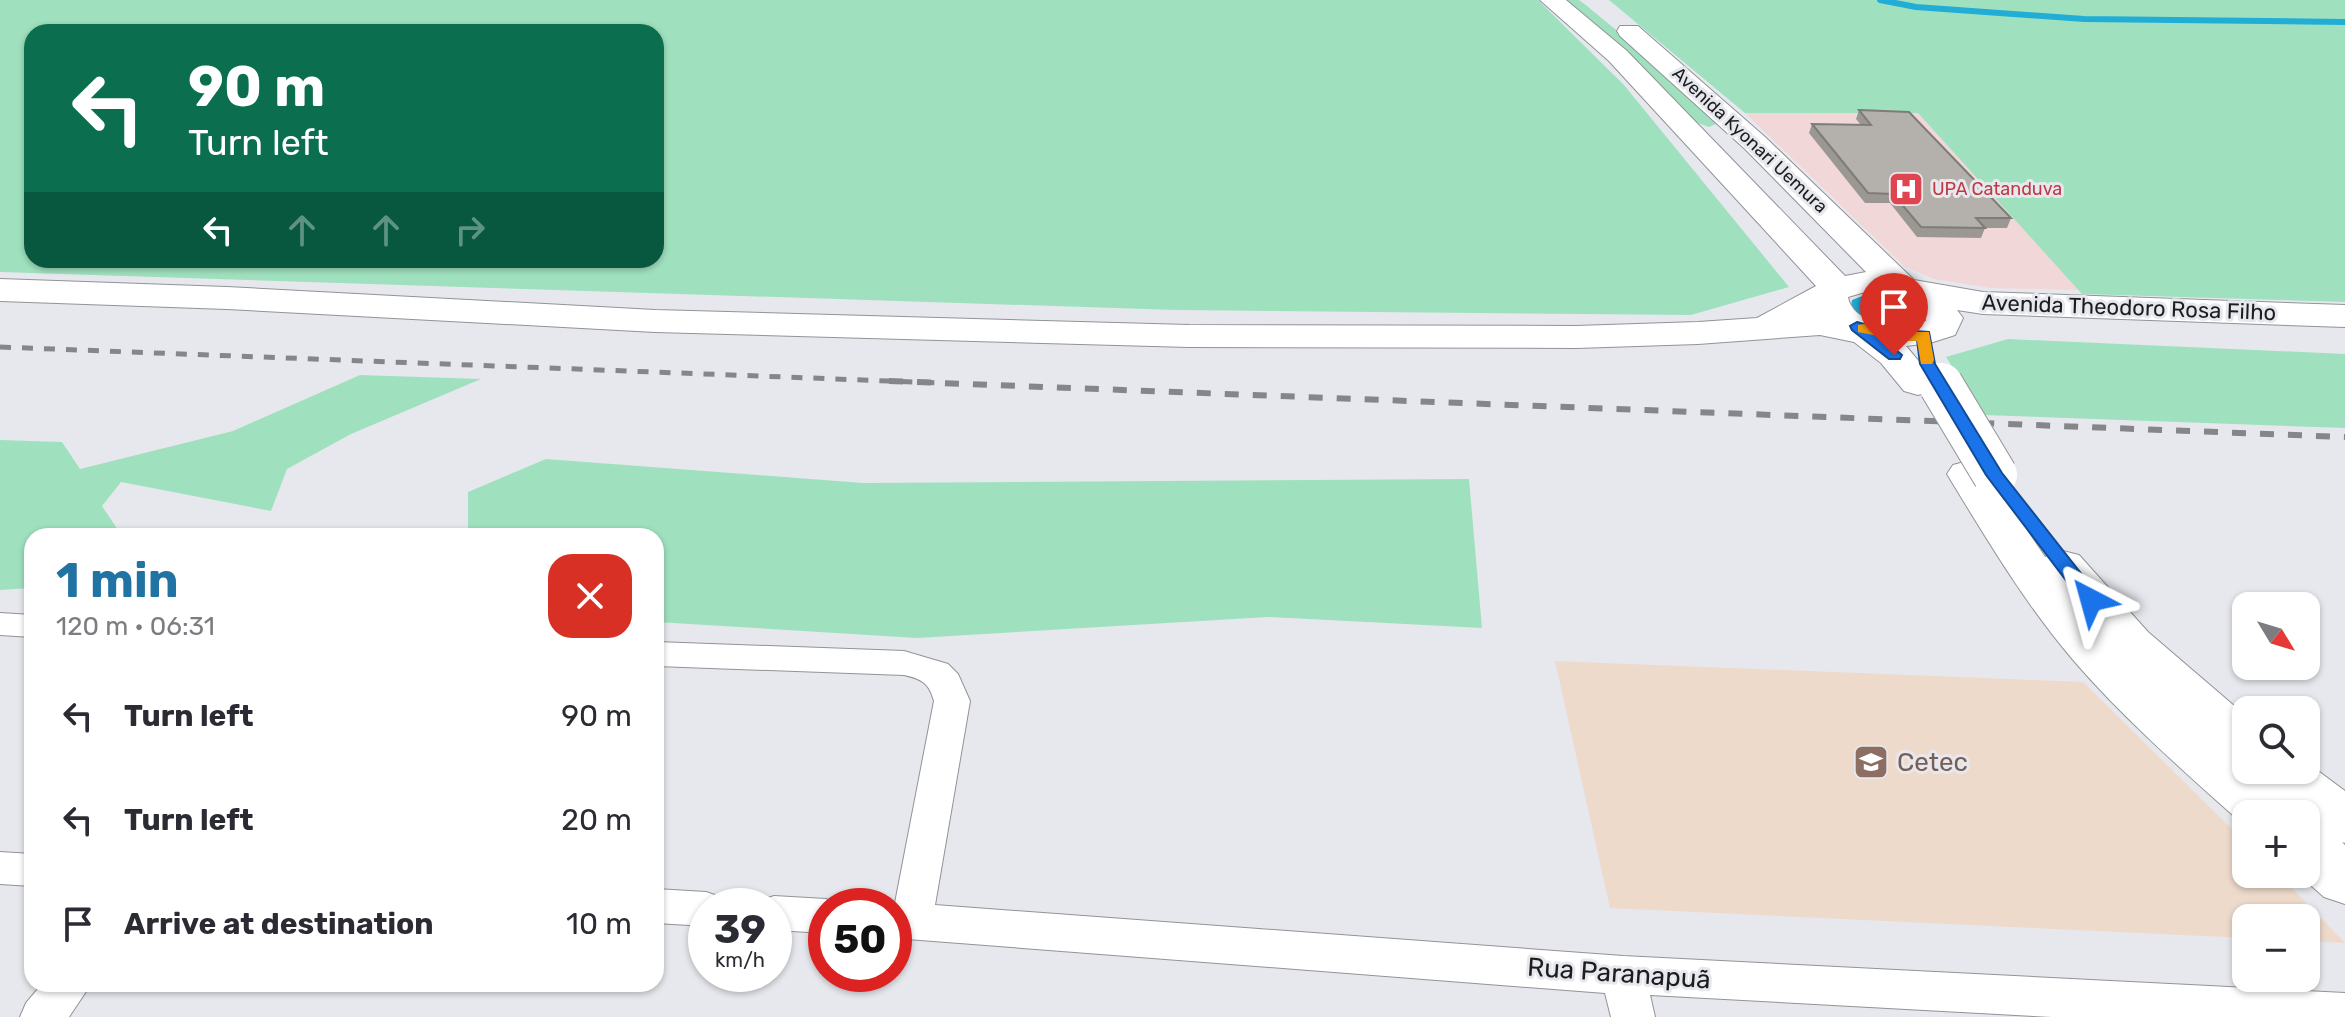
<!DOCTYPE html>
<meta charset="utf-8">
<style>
body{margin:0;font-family:Rubik,sans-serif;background:#f7f7f7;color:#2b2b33;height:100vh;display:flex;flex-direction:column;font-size:30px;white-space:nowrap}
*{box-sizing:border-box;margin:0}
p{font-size:26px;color:#7c7c81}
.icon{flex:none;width:44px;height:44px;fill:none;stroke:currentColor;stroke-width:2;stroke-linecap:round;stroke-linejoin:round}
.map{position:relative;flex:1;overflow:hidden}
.details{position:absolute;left:24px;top:528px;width:640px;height:464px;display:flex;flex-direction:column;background:#fff;border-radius:24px;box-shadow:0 2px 6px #0004}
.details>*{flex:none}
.guide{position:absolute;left:24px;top:24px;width:640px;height:244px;border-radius:24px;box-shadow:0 2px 6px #0004;background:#0b6e4f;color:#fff;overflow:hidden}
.needle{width:52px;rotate:128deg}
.controls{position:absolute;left:2232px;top:592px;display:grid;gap:16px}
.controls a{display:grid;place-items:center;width:88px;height:88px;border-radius:16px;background:#fff;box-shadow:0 2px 6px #0004;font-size:40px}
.speed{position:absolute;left:688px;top:888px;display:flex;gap:16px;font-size:40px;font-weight:700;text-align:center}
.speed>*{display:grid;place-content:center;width:104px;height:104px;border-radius:50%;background:#fff;box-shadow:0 2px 6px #0004;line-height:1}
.speed small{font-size:20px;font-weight:400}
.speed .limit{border:12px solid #d22;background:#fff;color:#111}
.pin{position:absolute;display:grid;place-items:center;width:68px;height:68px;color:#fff;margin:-82px -34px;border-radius:50% 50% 50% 0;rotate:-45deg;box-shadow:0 0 8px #0007}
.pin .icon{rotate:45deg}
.me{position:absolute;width:88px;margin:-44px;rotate:321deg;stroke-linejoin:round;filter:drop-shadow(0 0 6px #0008)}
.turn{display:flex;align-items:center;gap:28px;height:168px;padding:0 32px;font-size:36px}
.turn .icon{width:104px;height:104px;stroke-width:2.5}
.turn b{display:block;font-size:56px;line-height:68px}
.lanes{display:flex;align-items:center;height:76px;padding:0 32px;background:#0003;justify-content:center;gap:40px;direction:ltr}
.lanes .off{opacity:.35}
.round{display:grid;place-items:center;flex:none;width:84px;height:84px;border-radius:24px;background:#f7f7f7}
.head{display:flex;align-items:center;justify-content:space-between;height:136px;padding:0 32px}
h1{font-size:48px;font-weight:700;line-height:60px;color:#2173a4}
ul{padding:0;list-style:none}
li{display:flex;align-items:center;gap:24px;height:104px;padding:0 32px}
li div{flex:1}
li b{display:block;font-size:30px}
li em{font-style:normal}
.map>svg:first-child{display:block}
.education{fill:#eedacb}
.medical{fill:#f2d7d8}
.green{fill:#9fe1be;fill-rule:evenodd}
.water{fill:#21add6}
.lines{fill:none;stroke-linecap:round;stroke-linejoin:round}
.stream{stroke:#21add6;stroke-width:6}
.street-casing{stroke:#929398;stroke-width:2}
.secondary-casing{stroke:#929398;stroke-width:2}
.street{fill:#fff;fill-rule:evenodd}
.secondary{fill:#fff;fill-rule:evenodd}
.rail-far1{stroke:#858689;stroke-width:5;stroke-dasharray:11 11;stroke-linecap:butt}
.rail{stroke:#858689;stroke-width:6;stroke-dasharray:14 14;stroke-linecap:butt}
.secondary-bridge-casing{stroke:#929398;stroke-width:46;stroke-linecap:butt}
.secondary-bridge{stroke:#fff;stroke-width:44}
.wall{fill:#9b9894}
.building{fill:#b4b1ac;stroke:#7e7c78;stroke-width:2}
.route{fill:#1a73e8;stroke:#114b97;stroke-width:2}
.slow{fill:#f59e0b}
.labels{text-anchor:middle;stroke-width:6;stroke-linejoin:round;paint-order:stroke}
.far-street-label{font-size:18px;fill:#1d1d1f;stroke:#e7e8ed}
.far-health-label{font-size:18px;fill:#be3a42;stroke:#e7e8ed;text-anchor:start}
.street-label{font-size:22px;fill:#1d1d1f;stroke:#e7e8ed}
.near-education-label{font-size:26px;fill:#785e54;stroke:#e7e8ed;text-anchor:start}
.near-street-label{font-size:26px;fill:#1d1d1f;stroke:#e7e8ed}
</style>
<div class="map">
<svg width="2345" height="1017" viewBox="0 0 2345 1017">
<rect width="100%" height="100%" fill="#e7e8ed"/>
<path class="education" d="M1555,661L2083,682L2246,843V874H2278L2345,943L2306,941V918H2246V938L1610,908Z"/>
<path class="medical" d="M1745,113H1918L2079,290L1990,288L1934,279L1904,266Z"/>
<path class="green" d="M0,0H1538L1624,85L1789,287L1691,315L1176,310L0,272ZM32,32H656V260H32Z
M1560,0H1579L1587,6L1638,48L1718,123L1709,127L1695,122Z
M1609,0H2345V302L2082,294L1918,113H1745Z
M2008,339L2345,354V428L1984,415L1946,357Z
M360,375L481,379L351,434L287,469L271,511L121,482L102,506L122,536H32V588L0,590V440L62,442L80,469L233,431Z
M546,459L863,483L1469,479L1482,628L1268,617L917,638L656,622V536H468V492Z"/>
<path class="water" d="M1870,293L1898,296L1926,314L1925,321C1905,336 1865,326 1851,306L1852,300Z"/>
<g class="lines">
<path class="stream" d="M1880,0L1916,7L2084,19L2345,22"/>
<g class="street-casing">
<path id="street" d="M0,613L32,615V637L0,635Z
M656,642L904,651L948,664L958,674L970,701L935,905L1623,956L2345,993V1017H2052L1650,995L1655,1017H1611L1605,993L894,938V906H884L895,903L934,701C929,683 922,679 904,675L656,666Z
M0,852L32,854V886L0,884Z
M656,889L706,892L721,897L725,906H706V926L656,923Z
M774,896L826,899L842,906H826V933L774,930V906H757L759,901Z
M42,984H91L69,1017H20L26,1003Z"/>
</g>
<g class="secondary-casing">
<path id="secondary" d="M1540,0H1566L1627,51L1845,276L1866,272L1745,149L1620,36L1617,31L1620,26H1638L1765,137L1914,280L1983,292L2345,305V327L1983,314L1957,310L1963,318L1955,335L1930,343L1906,346L1937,383L1932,391L1918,395L1904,391L1881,363L1854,342L1820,335L1698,344L1576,348L1189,347L655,332L227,309L0,301V279L227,287L655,310L1189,325L1576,326L1698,322L1757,318L1816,286L1609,61ZM1865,292C1889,295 1908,299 1925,316L1926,321C1903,329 1853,326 1848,297Z
M1968,461L1983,465L2045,557L2063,551L2079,555L2148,632L2246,716V770H2306V762L2345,791V843L2342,842L2345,845V904L2324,897L2298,874H2306V814H2246V827C2187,774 2126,721 2074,661C2025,604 1986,538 1947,474L1953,465Z"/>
</g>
<use href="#street" class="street"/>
<use href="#secondary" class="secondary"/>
<path class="rail-far1" d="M0,347L941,383"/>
<path class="rail" d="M889,381L2345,437"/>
<g class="secondary-bridge-casing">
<path id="secondary-bridge" d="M1941,385L1995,475"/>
</g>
<use href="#secondary-bridge" class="secondary-bridge"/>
</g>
<path class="wall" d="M1859,110L2011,218L2007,228H1985L1981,238L1917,237L1890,203H1865L1809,133L1812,124L1861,125L1856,119Z"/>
<path class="building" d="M1859,110L1909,112L2011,218H1976L1985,228L1921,227L1893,194L1868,193L1812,124L1871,125Z"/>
<path class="route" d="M1857,322L1881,329L1929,332L1935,364L2002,473L2098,595L2100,600L2098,604H2084L1986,475L1920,364L1917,340L1882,338L1902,355L1900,359H1889L1852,330L1850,326Z"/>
<path class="slow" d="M1864,324L1903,332H1929L1934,360L1932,364H1921L1917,341H1903L1858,332V325Z"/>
<defs>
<g id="hospital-square" transform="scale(1.8)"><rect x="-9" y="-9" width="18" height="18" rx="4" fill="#e0444e" stroke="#e7e8ed"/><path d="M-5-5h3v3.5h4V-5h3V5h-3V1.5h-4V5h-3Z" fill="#fff"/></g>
<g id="university-square" transform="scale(1.8)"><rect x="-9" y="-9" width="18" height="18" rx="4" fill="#8d6e63" stroke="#e7e8ed"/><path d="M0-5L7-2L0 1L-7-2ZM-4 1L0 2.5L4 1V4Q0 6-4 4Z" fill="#fff"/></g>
</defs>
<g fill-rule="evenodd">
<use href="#hospital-square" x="1906" y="189"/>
<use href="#university-square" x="1871" y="762"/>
</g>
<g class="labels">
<g class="far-street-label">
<text transform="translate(1750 140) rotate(43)" y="6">Avenida Kyonari Uemura</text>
</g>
<g class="far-health-label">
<text x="1932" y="195">UPA Catanduva</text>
</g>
<g class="street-label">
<text transform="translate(2129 307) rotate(2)" y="8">Avenida Theodoro Rosa Filho</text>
</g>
<g class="near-education-label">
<text x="1897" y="771">Cetec</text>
</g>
<g class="near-street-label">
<text transform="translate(1619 973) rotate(4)" y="9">Rua Paranapuã</text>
</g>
</g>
</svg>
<div class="controls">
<a><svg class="needle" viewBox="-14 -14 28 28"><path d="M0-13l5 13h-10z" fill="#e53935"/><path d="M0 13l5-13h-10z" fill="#7c7c81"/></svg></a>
<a><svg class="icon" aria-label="search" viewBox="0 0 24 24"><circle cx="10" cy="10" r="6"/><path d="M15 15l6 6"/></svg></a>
<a>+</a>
<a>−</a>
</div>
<div class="speed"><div>39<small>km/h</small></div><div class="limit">50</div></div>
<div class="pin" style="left:1894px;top:355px;background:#d93025"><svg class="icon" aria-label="arrive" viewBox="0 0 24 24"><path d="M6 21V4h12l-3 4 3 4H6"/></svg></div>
<svg class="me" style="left:2091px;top:600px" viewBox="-20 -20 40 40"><path d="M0-17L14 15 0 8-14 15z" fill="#1a73e8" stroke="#fff" stroke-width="4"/></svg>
<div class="guide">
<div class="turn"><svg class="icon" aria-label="left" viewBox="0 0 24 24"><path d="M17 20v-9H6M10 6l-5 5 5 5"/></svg><div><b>90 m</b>Turn left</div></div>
<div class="lanes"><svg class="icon" aria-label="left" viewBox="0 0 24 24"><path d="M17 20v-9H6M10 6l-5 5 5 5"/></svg><svg class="icon off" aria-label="ahead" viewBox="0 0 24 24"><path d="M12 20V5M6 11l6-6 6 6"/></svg><svg class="icon off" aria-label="ahead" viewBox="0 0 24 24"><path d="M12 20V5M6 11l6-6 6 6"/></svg><svg class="icon off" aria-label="right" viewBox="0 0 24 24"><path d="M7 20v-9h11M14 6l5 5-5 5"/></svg></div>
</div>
<section class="details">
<div class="head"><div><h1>1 min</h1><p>120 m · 06:31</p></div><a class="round" style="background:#d93025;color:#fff"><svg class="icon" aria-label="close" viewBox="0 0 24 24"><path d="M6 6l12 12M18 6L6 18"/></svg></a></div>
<ul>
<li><svg class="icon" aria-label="left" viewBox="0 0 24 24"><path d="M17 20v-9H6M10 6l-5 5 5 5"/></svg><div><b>Turn left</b></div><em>90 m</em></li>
<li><svg class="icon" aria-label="left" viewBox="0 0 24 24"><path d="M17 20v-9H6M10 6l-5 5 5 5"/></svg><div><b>Turn left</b></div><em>20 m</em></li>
<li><svg class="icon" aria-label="arrive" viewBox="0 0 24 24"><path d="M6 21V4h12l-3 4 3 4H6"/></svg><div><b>Arrive at destination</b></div><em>10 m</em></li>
</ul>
</section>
</div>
